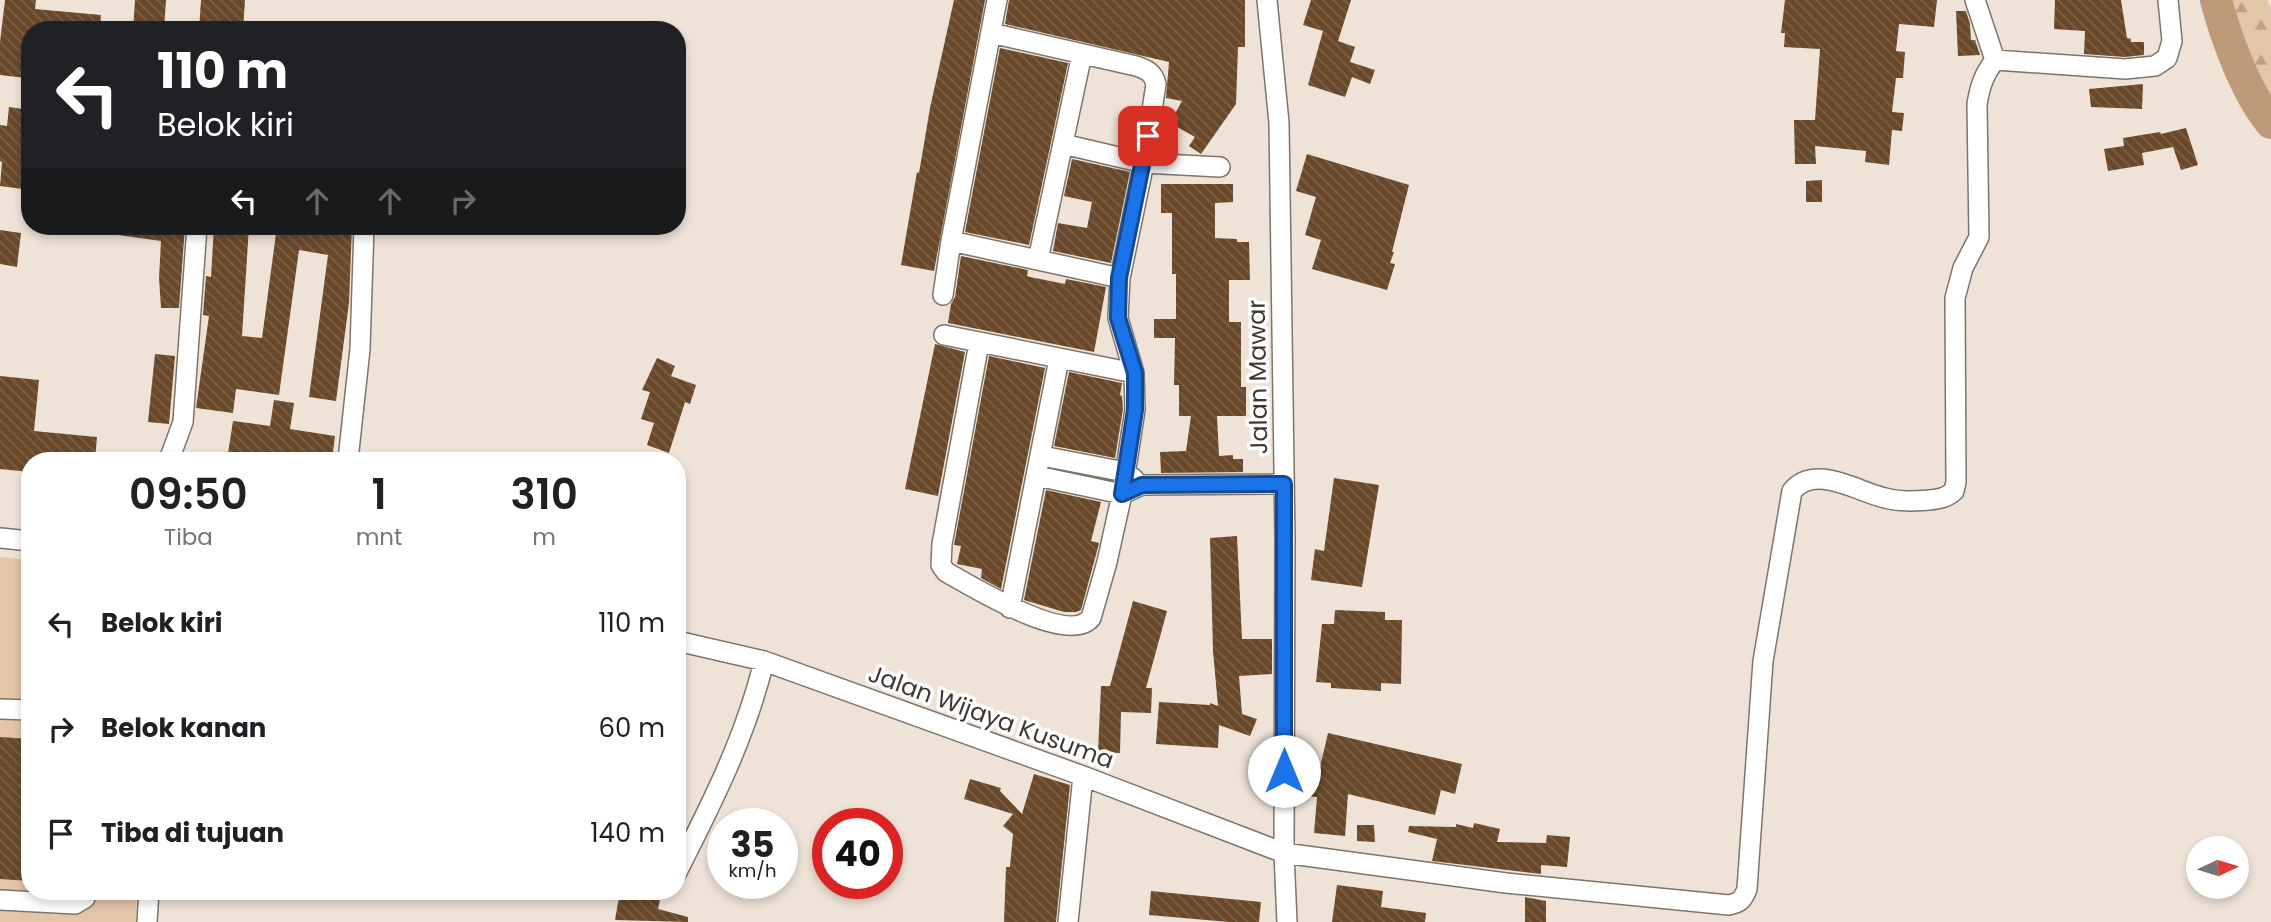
<!DOCTYPE html>
<html lang="id">
<style>
body{margin:0;font-family:Poppins,sans-serif;background:#f6f6f6;color:#202124;height:100vh;display:flex;flex-direction:column;font-size:26px;white-space:nowrap}
*{box-sizing:border-box;margin:0}
p{font-size:23px;color:#757577}
.icon{flex:none;width:38px;height:38px;fill:none;stroke:currentColor;stroke-width:2;stroke-linecap:round;stroke-linejoin:round}
.map{position:relative;flex:1;overflow:hidden}
.drawer{position:absolute;left:21px;top:452px;width:665px;height:448px;display:flex;flex-direction:column;background:#fff;border-radius:28px;box-shadow:0 4px 10px #0003}
.drawer>*{flex:none}
.guide{position:absolute;left:21px;top:21px;width:665px;height:214px;border-radius:28px;box-shadow:0 4px 10px #0003;background:#202124;color:#fff;overflow:hidden}
.needle{width:46px;rotate:86deg}
.controls{position:absolute;left:2186px;top:836px;display:grid;gap:14px}
.controls a{display:grid;place-items:center;width:63px;height:63px;border-radius:50%;background:#fff;box-shadow:0 4px 10px #0003;font-size:35px}
.speed{position:absolute;left:707px;top:808px;display:flex;gap:14px;font-size:35px;font-weight:700;text-align:center}
.speed>*{display:grid;place-content:center;width:91px;height:91px;border-radius:50%;background:#fff;box-shadow:0 4px 10px #0003;line-height:1}
.speed small{font-size:18px;font-weight:400}
.speed .limit{border:10px solid #d22;background:#fff;color:#111}
.pin{position:absolute;display:grid;place-items:center;width:60px;height:60px;color:#fff;margin:-30px;border-radius:14px;box-shadow:0 4px 10px #0006}
.me{position:absolute;width:77px;margin:-38px;rotate:0deg;stroke-linejoin:round;filter:drop-shadow(0 0 5px #0008)}
.turn{display:flex;align-items:center;gap:24px;height:147px;padding:0 21px;font-size:32px}
.turn .icon{width:91px;height:91px;stroke-width:2.5}
.turn b{display:block;font-size:49px;line-height:60px}
.lanes{display:flex;align-items:center;height:66px;padding:0 21px;background:#0003;justify-content:center;gap:35px;direction:ltr}
.lanes .off{opacity:.35}
.eta{display:flex;justify-content:space-evenly;align-items:center;height:119px;text-align:center}
.eta b{font-size:42px;font-weight:600;line-height:49px}
ul{padding:0;list-style:none}
li{display:flex;align-items:center;gap:21px;height:105px;padding:0 21px}
li div{flex:1}
li b{display:block;font-size:26px}
li em{font-style:normal}
.map>svg:first-child{display:block}
.forest{fill:url(#forest-firs)}
.pitch{fill:#e3c5a8}
.lines{fill:none;stroke-linecap:round;stroke-linejoin:round}
.river{stroke:#be9b78;stroke-width:32}
.building{fill:url(#building-back-hatch)}
.minor-casing{stroke:#7f7469;stroke-width:22}
.minor{stroke:#fff;stroke-width:19}
.route-casing{stroke:#114b97;stroke-width:18}
.route{stroke:#1a73e8;stroke-width:12}
.labels{text-anchor:middle;stroke-width:7;stroke-linejoin:round;paint-order:stroke}
.street-label{font-size:24px;fill:#3d3834;stroke:#fff}
</style>
<div class="map">
<svg width="2271" height="922" viewBox="0 0 2271 922">
<defs>
<pattern id="forest-firs" width="22" height="20" patternUnits="userSpaceOnUse" patternTransform="scale(1.75)"><rect width="22" height="20" fill="#e3c5a8"/><path d="M5 1l3.5 6h-7zM16 11l3.5 6h-7z" fill="#b9a18a"/></pattern>
<pattern id="building-back-hatch" width="6" height="6" patternUnits="userSpaceOnUse" patternTransform="scale(1.75)"><rect width="6" height="6" fill="#694929"/><path d="M-1 5l2 2M0 0l6 6M5-1l2 2" fill="none" stroke="#7b6148"/></pattern>
</defs>
<rect width="100%" height="100%" fill="#efe3d7"/>
<path class="forest" d="M2216,0H2267L2271,9V123C2246,93 2226,38 2216,0Z"/>
<path class="pitch" d="M0,557L30,560V891H137L136,922H0Z"/>
<g class="lines">
<path class="river" d="M2216,0C2226,38 2246,93 2271,123"/>
</g>
<path class="building" d="M5,0H36L35,9L101,15L100,30H30L26,78L0,75V42Z
M135,0H166L164,30H133Z
M201,0H245L243,30H199Z
M954,0H985L934,271L901,265L917,172L919,173L930,108Z
M1009,0H1245V47H1238L1236,104L1201,154L1189,146L1195,137L1170,123L1182,101L1166,98L1169,62L1005,24Z
M1311,0H1351L1338,41L1355,47L1350,62L1375,70L1370,84L1352,77L1345,97L1308,85L1323,31L1303,25Z
M1785,0H1937L1934,27L1899,24L1896,51L1905,52L1903,78H1896L1892,112L1904,113L1902,131L1892,130L1889,165L1865,162L1866,151L1815,146L1816,164H1795L1794,120H1815L1820,49L1784,47L1785,33H1781Z
M2055,0H2121L2127,38L2131,39V42H2144V55L2125,57L2084,54L2085,31L2054,29Z
M1956,11H1966L1970,24L1971,40H1975L1980,55L1958,56Z
M1000,48L1068,63L1029,245L965,232Z
M2143,84L2142,109L2091,107L2089,89Z
M9,107L30,110V190L0,186L2,162L0,161V125L7,126Z
M2186,128L2198,165L2181,170L2173,147L2142,153L2144,165L2108,171L2104,149L2124,146L2123,138L2160,132L2161,134Z
M1307,154L1409,185L1392,252H1394L1390,263L1395,264L1387,290L1312,269L1321,240L1305,235L1316,197L1296,191Z
M1072,159L1130,172L1111,263L1053,251L1058,223L1087,228L1092,202L1064,196Z
M1822,180V202H1806V181Z
M1161,184H1233V202L1215,203V238L1237,239V242H1249L1250,280H1229V322H1241V387H1246V416H1217L1219,456L1233,455V459H1243V472L1161,473L1160,452L1186,451L1191,416H1179V385H1174L1175,338H1154V319H1176V274H1172V213H1161Z
M118,226H185L179,308H161L159,278L161,241L118,235Z
M214,226H249L242,336L262,338L277,226H352L349,303L336,401L309,397L328,255L299,250L279,395L236,389L233,413L196,408L209,316L203,315L206,276L211,277Z
M0,230L21,233L17,267L0,264Z
M961,256L1028,270L1027,276L1030,277L1065,284L1066,279L1106,287L1094,352L948,323L951,304L955,297Z
M935,344L965,352L938,496L905,489Z
M155,354L175,356L169,424L148,422Z
M989,356L1045,368L1001,589L981,578L982,569L957,564L961,546L954,545Z
M657,358L675,366L671,376L696,385L690,404L685,402L669,453L647,445L654,423L641,419L650,392L642,390Z
M1069,372L1122,383L1120,395L1122,396L1123,409L1115,458L1054,446Z
M0,376L39,380L34,431L97,437L95,460H30V472L0,469Z
M274,400L294,403L290,429L335,436L332,460H227L233,421L270,426Z
M1334,478L1379,485L1362,587L1311,580L1315,549L1324,551Z
M1046,490L1101,502L1091,541L1099,543L1097,551L1081,610L1076,612H1064L1024,600Z
M1237,536L1242,639H1272V674L1239,676L1242,714L1257,719L1250,736L1219,725L1218,748L1156,744L1159,702L1210,705V703L1218,706L1213,651L1210,538Z
M1133,601L1167,611L1146,688H1152L1151,713L1121,712L1120,753L1098,752L1101,686H1110Z
M1335,610L1385,612V620H1402L1401,684L1381,683V691L1331,688V683L1316,682L1322,624H1334Z
M1328,733L1462,764L1455,794L1441,790L1435,815L1348,794L1345,836L1314,833L1317,797L1305,796L1307,779L1317,780Z
M0,737L30,739V881L0,879Z
M1034,774L1070,785L1056,922H1004L1006,867H1010L1013,834L1003,826L1013,814L964,799L970,779L1001,788L1000,791L1022,814Z
M1474,823L1500,829L1497,842L1546,843L1547,835L1570,837L1567,867L1541,865V874L1432,861L1437,839L1408,832L1409,826L1456,827V824L1473,828Z
M1357,825H1374L1375,842L1357,841Z
M1337,885L1383,891L1381,907L1426,913L1425,922H1332Z
M620,891H662L658,909L688,917V922L615,920Z
M1151,891L1261,902L1259,922H1229L1149,915Z
M1525,897L1546,901V922H1525Z"/>
<g class="lines">
<g class="minor-casing">
<path id="minor" d="M1267,0L1279,123L1285,538L1284,853L1287,922
M1975,0L1995,60L2125,69L2155,66L2167,58L2172,41L2168,0
M1063,144L1144,163L1220,167
M951,241L1120,278
M1038,260L1082,54
M943,295L951,241L997,0
M944,335L1134,373
M979,343L942,544L941,565L946,572C971,586 1068,646 1091,618L1107,562L1122,494L1135,410L1134,373L1118,318L1120,278L1144,163L1156,84C1153,72 1147,70 1136,66L991,33
M1042,456L1125,472L1134,479
M169,460L183,422L197,226
M348,460L360,349L364,226
M1037,476L1122,494L1142,485L1284,484
M0,538L30,541
M1010,608L1059,359
M677,641L764,661L1083,776L1284,853L1506,883L1729,905C1739,903 1743,900 1747,889L1763,661L1792,491C1815,463 1858,492 1885,498C1899,502 1914,501 1929,500C1939,499 1946,498 1954,491L1956,482L1955,298L1963,268L1979,237L1977,104C1980,86 1984,74 1995,60
M0,709L30,710
M677,872C712,803 746,736 764,661
M0,900L75,904L85,898L86,891
M147,922L149,891
M1068,922L1083,776"/>
</g>
<use href="#minor" class="minor"/>
</g>
<g class="lines">
<g class="route-casing">
<path id="route" d="M1148,136L1119,278L1118,318L1135,373V410L1122,494L1142,485L1284,484V771"/>
</g>
<use href="#route" class="route"/>
</g>
<g class="labels">
<g class="street-label">
<text transform="translate(1258 377) rotate(-91)" y="8">Jalan Mawar</text>
<text transform="translate(991 717) rotate(20)" y="8">Jalan Wijaya Kusuma</text>
</g>
</g>
</svg>
<div class="controls">
<a><svg class="needle" viewBox="-14 -14 28 28"><path d="M0-13l5 13h-10z" fill="#e53935"/><path d="M0 13l5-13h-10z" fill="#757577"/></svg></a>
</div>
<div class="speed"><div>35<small>km/h</small></div><div class="limit">40</div></div>
<div class="pin" style="left:1148px;top:136px;background:#d93025"><svg class="icon" aria-label="arrive" viewBox="0 0 24 24"><path d="M6 21V4h12l-3 4 3 4H6"/></svg></div>
<svg class="me" style="left:1284px;top:771px" viewBox="-20 -20 40 40"><circle r="19" fill="#fff"/><path d="M0-13L10 11 0 6-10 11z" fill="#1a73e8"/></svg>
<div class="guide">
<div class="turn"><svg class="icon" aria-label="left" viewBox="0 0 24 24"><path d="M17 20v-9H6M10 6l-5 5 5 5"/></svg><div><b>110 m</b>Belok kiri</div></div>
<div class="lanes"><svg class="icon" aria-label="left" viewBox="0 0 24 24"><path d="M17 20v-9H6M10 6l-5 5 5 5"/></svg><svg class="icon off" aria-label="ahead" viewBox="0 0 24 24"><path d="M12 20V5M6 11l6-6 6 6"/></svg><svg class="icon off" aria-label="ahead" viewBox="0 0 24 24"><path d="M12 20V5M6 11l6-6 6 6"/></svg><svg class="icon off" aria-label="right" viewBox="0 0 24 24"><path d="M7 20v-9h11M14 6l5 5-5 5"/></svg></div>
</div>
<section class="drawer">
<div class="eta">
<div><b>09:50</b><p>Tiba</p></div>
<div><b>1</b><p>mnt</p></div>
<div><b>310</b><p>m</p></div>
</div>
<ul>
<li><svg class="icon" aria-label="left" viewBox="0 0 24 24"><path d="M17 20v-9H6M10 6l-5 5 5 5"/></svg><div><b>Belok kiri</b></div><em>110 m</em></li>
<li><svg class="icon" aria-label="right" viewBox="0 0 24 24"><path d="M7 20v-9h11M14 6l5 5-5 5"/></svg><div><b>Belok kanan</b></div><em>60 m</em></li>
<li><svg class="icon" aria-label="arrive" viewBox="0 0 24 24"><path d="M6 21V4h12l-3 4 3 4H6"/></svg><div><b>Tiba di tujuan</b></div><em>140 m</em></li>
</ul>
</section>
</div>
